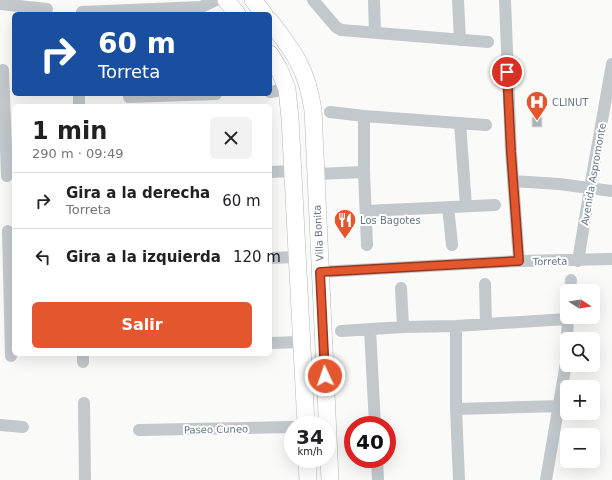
<!DOCTYPE html>
<html lang="es">
<meta charset="utf-8">
<style>
body{margin:0;font-family:"DejaVu Sans",sans-serif;background:#f2f2f2;color:#202124;height:100vh;display:flex;flex-direction:column;font-size:15px;white-space:nowrap}
*{box-sizing:border-box;margin:0}
p{font-size:13px;color:#757577}
.icon{flex:none;width:22px;height:22px;fill:none;stroke:currentColor;stroke-width:2;stroke-linecap:round;stroke-linejoin:round}
.map{position:relative;flex:1;overflow:hidden}
.details{position:absolute;left:12px;top:104px;width:260px;height:252px;display:flex;flex-direction:column;background:#fff;border-radius:6px;box-shadow:0 4px 16px #0002}
.details>*{flex:none}
.banner{position:absolute;left:12px;top:12px;width:260px;height:84px;border-radius:6px;box-shadow:0 4px 16px #0002;background:#1a4fa0;color:#fff;overflow:hidden}
.needle{width:26px;rotate:102deg}
.fabs{position:absolute;left:560px;top:284px;display:grid;gap:8px}
.fabs a{display:grid;place-items:center;width:40px;height:40px;border-radius:6px;background:#fff;box-shadow:0 4px 16px #0002;font-size:20px}
.speed{position:absolute;left:284px;top:416px;display:flex;gap:8px;font-size:20px;font-weight:700;text-align:center}
.speed>*{display:grid;place-content:center;width:52px;height:52px;border-radius:50%;background:#fff;box-shadow:0 4px 16px #0002;line-height:1}
.speed small{font-size:10px;font-weight:400}
.speed .limit{border:6px solid #d22;background:#fff;color:#111}
.pin{position:absolute;display:grid;place-items:center;width:34px;height:34px;color:#fff;margin:-17px;border:2px solid #fff;border-radius:50%;box-shadow:0 1px 4px #0007}
.me{position:absolute;width:44px;margin:-22px;rotate:357deg;stroke-linejoin:round;filter:drop-shadow(0 0 3px #0008)}
.turn{display:flex;align-items:center;gap:14px;height:84px;padding:0 20px;font-size:18px}
.turn .icon{width:52px;height:52px;stroke-width:2.5}
.turn b{display:block;font-size:28px;line-height:34px}
.round{display:grid;place-items:center;flex:none;width:42px;height:42px;border-radius:6px;background:#f2f2f2}
.head{display:flex;align-items:center;justify-content:space-between;height:68px;padding:0 20px}
h1{font-size:24px;font-weight:700;line-height:30px}
.cta{display:flex;gap:8px;margin-top:auto;padding:8px 20px}
.cta a{flex:1;height:46px;border-radius:6px;background:#e4572e;color:#fff;font-size:16px;font-weight:700;line-height:46px;text-align:center}
ul{padding:0;list-style:none}
li{display:flex;align-items:center;gap:12px;height:56px;padding:0 20px;border-top:1px solid #e0e0e0}
li div{flex:1}
li b{display:block;font-size:15px}
li em{font-style:normal}
.map>svg:first-child{display:block}
.building{fill:#aab3b9;stroke:#dcdcda}
.lines{fill:none;stroke-linecap:round;stroke-linejoin:round}
.secondary-casing{stroke:#b3babf;stroke-width:18}
.street{stroke:#c3c8cc;stroke-width:12}
.secondary{stroke:#fff;stroke-width:17}
.route-casing{stroke:#94391e;stroke-width:10}
.route{stroke:#e4572e;stroke-width:7}
.labels{text-anchor:middle;stroke-width:4;stroke-linejoin:round;paint-order:stroke}
.poi-label{font-size:10px;fill:#657683;stroke:#fff;text-anchor:start}
.street-label{font-size:10px;fill:#657683;stroke:#fff}
</style>
<div class="map">
<svg width="612" height="480" viewBox="0 0 612 480">
<rect width="100%" height="100%" fill="#fafaf8"/>
<path class="building" d="M532,117H542V127H532Z"/>
<g class="lines">
<g class="secondary-casing">
<path id="secondary" d="M226,0L237,14
M253,0L264,14
M270,21C295,53 307,70 313,110L330,480
M270,54L279,69L287,89L290,118L306,425
M307,459L308,480"/>
</g>
<path class="street" d="M313,0L336,27L341,30L488,42
M374,0L375,32
M458,0L460,40
M505,0L511,152L519,261
M0,4L47,9
M82,12L201,7L216,0
M3,70L7,176
M270,92L287,89
M79,94V106
M129,97L216,94
M330,112L364,116L486,125
M364,116V172L367,245
M460,123L466,206
M270,172L292,171
M316,174L364,172
M513,181L559,184L612,191
M448,207L452,245
M366,211L495,205
M8,231L11,356
M270,258L297,257
M578,261L590,188L612,64
M320,272L519,261L612,259
M485,284L486,324
M401,288L403,327
M570,291L571,280
M456,326V409L459,480
M370,329L375,425
M341,331L403,327L456,326L567,319
M270,343L301,342
M83,354V362
M84,403L85,480
M456,409L559,406
M0,425L23,427
M139,430L293,427
M377,459L378,480
M546,480L566,363L568,317"/>
<use href="#secondary" class="secondary"/>
</g>
<g class="lines">
<g class="route-casing">
<path id="route" d="M325,376L320,272L519,261L511,152L507,72"/>
</g>
<use href="#route" class="route"/>
</g>
<defs>
<g id="hospital-pin" transform="scale(1.15)"><path d="M0 17L-7.5 6A9.5 9.5 0 1 1 7.5 6Z" fill="#e4572e" stroke="#fff"/><path d="M-5-5h3v3.5h4V-5h3V5h-3V1.5h-4V5h-3Z" fill="#fff"/></g>
<g id="restaurant-pin" transform="scale(1.15)"><path d="M0 17L-7.5 6A9.5 9.5 0 1 1 7.5 6Z" fill="#e4572e" stroke="#fff"/><path d="M-5-6h1v4h1v-4h1v4h1v-4h1v5L-1.5 .5V6h-2V.5L-5-1ZM5-6V6H3V1.5H1.5Q1.5-4 5-6Z" fill="#fff"/></g>
</defs>
<g fill-rule="evenodd">
<use href="#hospital-pin" x="537" y="102"/>
<use href="#restaurant-pin" x="345" y="220"/>
</g>
<g class="labels">
<g class="poi-label">
<text x="552" y="106">CLINUT</text>
<text x="360" y="224">Los Bagotes</text>
</g>
<g class="street-label">
<text transform="translate(593 174) rotate(-80)" y="4">Avenida Aspromonte</text>
<text transform="translate(318 233) rotate(-93)" y="4">Villa Bonita</text>
<text transform="translate(550 261) rotate(-1)" y="4">Torreta</text>
<text transform="translate(216 429) rotate(-1)" y="4">Paseo Cuneo</text>
</g>
</g>
</svg>
<div class="fabs">
<a><svg class="needle" viewBox="-14 -14 28 28"><path d="M0-13l5 13h-10z" fill="#e53935"/><path d="M0 13l5-13h-10z" fill="#757577"/></svg></a>
<a><svg class="icon" aria-label="search" viewBox="0 0 24 24"><circle cx="10" cy="10" r="6"/><path d="M15 15l6 6"/></svg></a>
<a>+</a>
<a>−</a>
</div>
<div class="speed"><div>34<small>km/h</small></div><div class="limit">40</div></div>
<div class="pin" style="left:507px;top:72px;background:#d93025"><svg class="icon" aria-label="arrive" viewBox="0 0 24 24"><path d="M6 21V4h12l-3 4 3 4H6"/></svg></div>
<svg class="me" style="left:325px;top:376px" viewBox="-20 -20 40 40"><circle r="17" fill="#e4572e" stroke="#fff" stroke-width="3"/><path d="M0-11L8 9 0 5-8 9z" fill="#fff"/></svg>
<div class="banner">
<div class="turn"><svg class="icon" aria-label="right" viewBox="0 0 24 24"><path d="M7 20v-9h11M14 6l5 5-5 5"/></svg><div><b>60 m</b>Torreta</div></div>
</div>
<section class="details">
<div class="head"><div><h1>1 min</h1><p>290 m · 09:49</p></div><a class="round"><svg class="icon" aria-label="close" viewBox="0 0 24 24"><path d="M6 6l12 12M18 6L6 18"/></svg></a></div>
<ul>
<li><svg class="icon" aria-label="right" viewBox="0 0 24 24"><path d="M7 20v-9h11M14 6l5 5-5 5"/></svg><div><b>Gira a la derecha</b><p>Torreta</p></div><em>60 m</em></li>
<li><svg class="icon" aria-label="left" viewBox="0 0 24 24"><path d="M17 20v-9H6M10 6l-5 5 5 5"/></svg><div><b>Gira a la izquierda</b></div><em>120 m</em></li>
</ul>
<div class="cta"><a>Salir</a></div>
</section>
</div>
